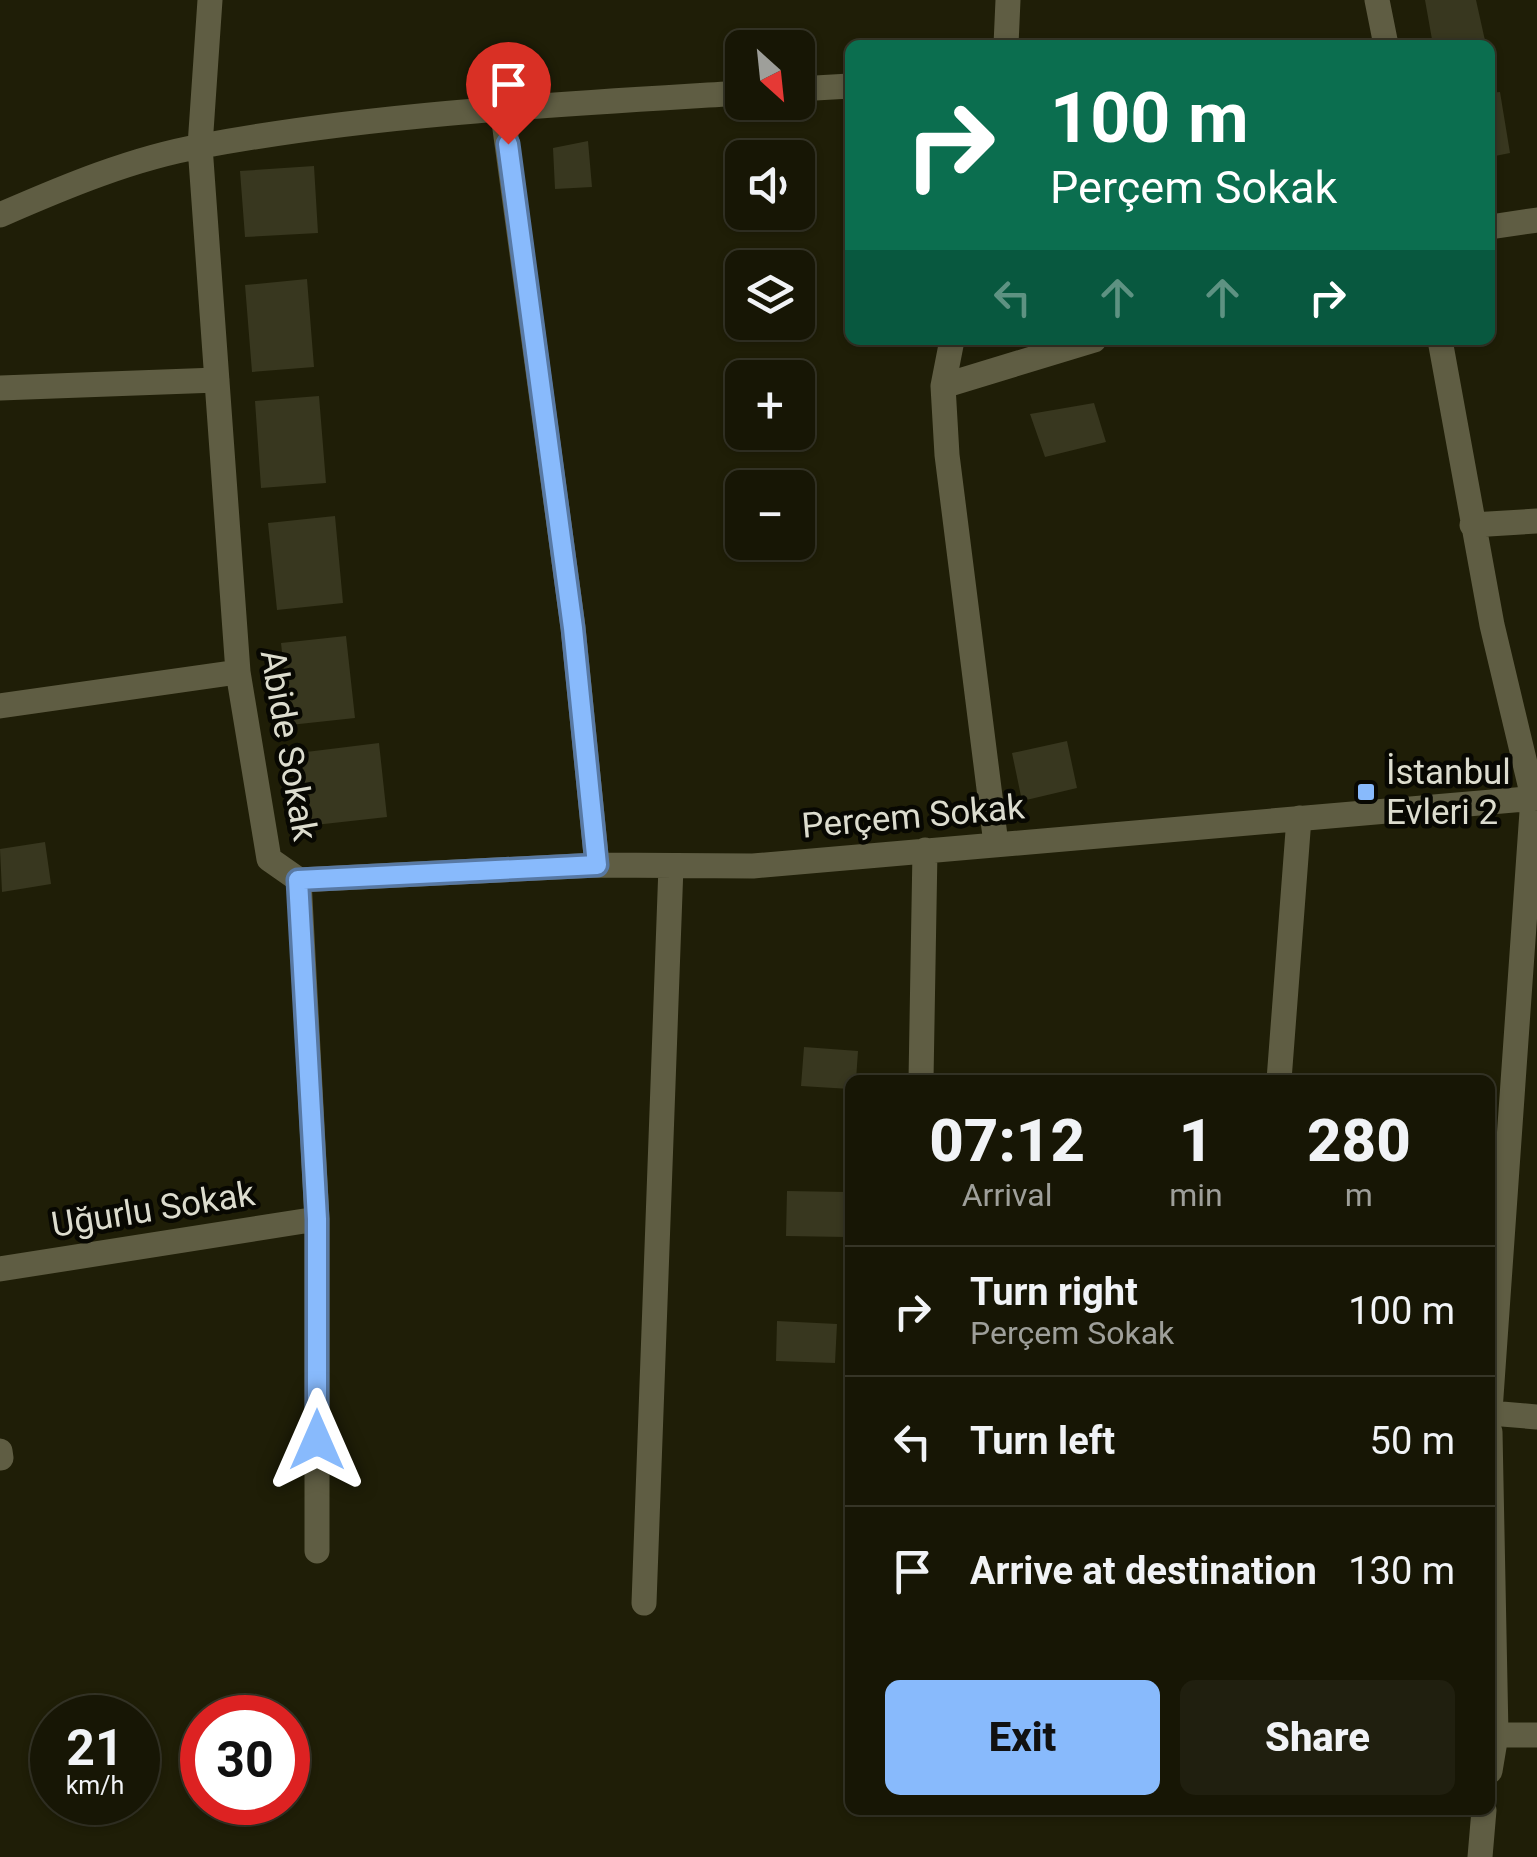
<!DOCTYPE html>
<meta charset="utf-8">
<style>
body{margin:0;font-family:Roboto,sans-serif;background:#201f0f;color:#f1f3f6;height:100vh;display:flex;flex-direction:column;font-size:38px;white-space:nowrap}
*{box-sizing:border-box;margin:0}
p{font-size:32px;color:#9e9f9a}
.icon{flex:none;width:55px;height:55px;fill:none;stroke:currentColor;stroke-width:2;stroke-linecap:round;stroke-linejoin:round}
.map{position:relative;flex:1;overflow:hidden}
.drawer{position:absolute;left:845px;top:1075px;width:650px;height:740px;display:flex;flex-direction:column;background:#171605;border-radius:15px;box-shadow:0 2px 8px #0004,0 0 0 2px #363527}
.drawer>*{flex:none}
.top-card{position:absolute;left:845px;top:40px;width:650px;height:305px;border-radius:15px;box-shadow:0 2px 8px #0004,0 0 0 2px #363527;background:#0b6e4f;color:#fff;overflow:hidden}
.needle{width:65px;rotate:153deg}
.controls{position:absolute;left:725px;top:30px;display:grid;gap:20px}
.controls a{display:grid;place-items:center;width:90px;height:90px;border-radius:15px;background:#171605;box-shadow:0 2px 8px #0004,0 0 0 2px #363527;font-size:50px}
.speed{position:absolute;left:30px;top:1695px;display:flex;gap:20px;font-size:50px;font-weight:700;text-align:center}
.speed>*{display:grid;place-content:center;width:130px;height:130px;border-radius:50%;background:#171605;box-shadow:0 2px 8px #0004,0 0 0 2px #363527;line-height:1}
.speed small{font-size:25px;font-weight:400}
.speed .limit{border:15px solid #d22;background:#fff;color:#111}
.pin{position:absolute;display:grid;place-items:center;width:85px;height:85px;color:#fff;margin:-102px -42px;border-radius:50% 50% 50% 0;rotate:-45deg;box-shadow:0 0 10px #0007}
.pin .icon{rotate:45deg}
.me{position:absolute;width:110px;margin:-55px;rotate:0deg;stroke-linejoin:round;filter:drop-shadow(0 0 8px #0008)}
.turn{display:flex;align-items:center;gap:35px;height:210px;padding:0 40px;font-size:45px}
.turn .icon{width:130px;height:130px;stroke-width:2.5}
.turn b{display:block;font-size:70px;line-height:85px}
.lanes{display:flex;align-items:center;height:95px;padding:0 40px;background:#0003;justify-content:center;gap:50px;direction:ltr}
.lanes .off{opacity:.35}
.eta{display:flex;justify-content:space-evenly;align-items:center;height:170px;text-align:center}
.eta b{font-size:60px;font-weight:800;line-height:70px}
.primary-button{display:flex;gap:20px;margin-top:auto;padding:20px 40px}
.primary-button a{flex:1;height:115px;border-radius:15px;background:#88bafc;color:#111;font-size:40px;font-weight:800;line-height:115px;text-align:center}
.primary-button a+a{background:#201f0f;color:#f1f3f6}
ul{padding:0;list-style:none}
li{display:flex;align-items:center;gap:30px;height:130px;padding:0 40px;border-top:2px solid #363527}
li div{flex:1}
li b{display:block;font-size:38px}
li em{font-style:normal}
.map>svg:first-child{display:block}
.building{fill:#38371f}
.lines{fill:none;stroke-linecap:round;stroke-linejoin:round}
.minor{stroke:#5f5d43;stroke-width:25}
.route-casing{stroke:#5879a4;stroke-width:25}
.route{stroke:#88bafc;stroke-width:18}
.poi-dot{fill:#88bafc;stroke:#080802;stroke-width:4}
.labels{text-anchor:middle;stroke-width:9;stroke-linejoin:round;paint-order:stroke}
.street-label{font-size:35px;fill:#dcdcce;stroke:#080802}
.poi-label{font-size:35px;fill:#dcdcce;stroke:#080802;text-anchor:start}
</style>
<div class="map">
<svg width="1537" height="1857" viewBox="0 0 1537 1857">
<rect width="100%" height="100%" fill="#1f1e07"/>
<path class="building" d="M1425,0H1476L1486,45H1433Z
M1500,92L1510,153L1490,157V93Z
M588,141L592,187L555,189L553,148Z
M314,166L318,233L245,237L240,171Z
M307,279L314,367L252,372L245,285Z
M319,396L326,483L261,488L255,401Z
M1094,403L1106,442L1045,457L1030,414Z
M335,516L343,603L277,610L268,523Z
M346,636L355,718L290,725L281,643Z
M1067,741L1077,788L1022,801L1012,753Z
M379,743L387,817L306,826L298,753Z
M45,842L51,884L2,892L0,849Z
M804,1047L858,1051L856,1080H850V1089L801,1086Z
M787,1191L848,1192L847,1237L786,1236Z
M777,1321L837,1324L835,1363L776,1361Z"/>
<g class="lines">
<path class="minor" d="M210,0L200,146L238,672L269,859L299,880
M1377,0L1386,45
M1006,45L1008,0
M798,89L850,86
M502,107L573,627L597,865
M0,215C64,187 133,158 202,146C378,113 564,104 742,93
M1490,227L1537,220
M952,340L943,386L947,455L996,844
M1440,340L1492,625L1533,797L1490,1411
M943,386L1094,340
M0,388L217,380
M1472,525L1537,521
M0,706L238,672
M299,880L597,865L753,866L1537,798
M299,880L317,1219V1551
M921,1080L925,850
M1279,1080L1299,818
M0,1269L317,1219
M1490,1413L1537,1417
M1490,1432L1496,1735L1490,1771
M0,1451L1,1458
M644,1603L671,866
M1496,1735H1537
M1480,1857L1484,1810"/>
</g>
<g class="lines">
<g class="route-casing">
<path id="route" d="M317,1440V1219L298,880L597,865L573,628L508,144"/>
</g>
<use href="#route" class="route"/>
</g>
<rect class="poi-dot" x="1356" y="782" width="20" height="20" rx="5"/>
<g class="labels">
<g class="street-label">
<text transform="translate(289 745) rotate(80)" y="12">Abide Sokak</text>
<text transform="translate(913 816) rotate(-5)" y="12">Perçem Sokak</text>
<text transform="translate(153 1209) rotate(-9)" y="12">Uğurlu Sokak</text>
</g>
<g class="poi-label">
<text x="1386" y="784">İstanbul<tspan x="1386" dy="40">Evleri 2</tspan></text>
</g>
</g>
</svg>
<div class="controls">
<a><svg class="needle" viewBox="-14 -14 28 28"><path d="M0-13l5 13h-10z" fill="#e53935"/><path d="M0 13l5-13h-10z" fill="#9e9f9a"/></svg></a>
<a><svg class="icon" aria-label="sound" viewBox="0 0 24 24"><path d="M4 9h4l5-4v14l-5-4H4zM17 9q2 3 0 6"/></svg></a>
<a><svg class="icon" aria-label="layers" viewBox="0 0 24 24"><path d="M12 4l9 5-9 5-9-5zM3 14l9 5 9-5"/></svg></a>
<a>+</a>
<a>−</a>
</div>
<div class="speed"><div>21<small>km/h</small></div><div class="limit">30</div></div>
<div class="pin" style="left:508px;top:144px;background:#d93025"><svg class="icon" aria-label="arrive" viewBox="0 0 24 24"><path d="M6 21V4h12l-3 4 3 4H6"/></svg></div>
<svg class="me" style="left:317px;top:1440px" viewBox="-20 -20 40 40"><path d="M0-17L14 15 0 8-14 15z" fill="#88bafc" stroke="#fff" stroke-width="4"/></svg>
<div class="top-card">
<div class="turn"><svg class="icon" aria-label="right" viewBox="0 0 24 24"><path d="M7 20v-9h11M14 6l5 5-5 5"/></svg><div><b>100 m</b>Perçem Sokak</div></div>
<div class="lanes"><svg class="icon off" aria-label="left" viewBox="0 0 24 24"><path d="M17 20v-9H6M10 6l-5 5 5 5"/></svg><svg class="icon off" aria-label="ahead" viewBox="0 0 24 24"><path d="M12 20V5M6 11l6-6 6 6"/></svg><svg class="icon off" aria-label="ahead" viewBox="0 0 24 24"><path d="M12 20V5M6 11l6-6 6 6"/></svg><svg class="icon" aria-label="right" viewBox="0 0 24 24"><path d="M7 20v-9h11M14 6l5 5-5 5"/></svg></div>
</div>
<section class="drawer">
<div class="eta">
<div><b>07:12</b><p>Arrival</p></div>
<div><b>1</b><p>min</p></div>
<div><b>280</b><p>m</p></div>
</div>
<ul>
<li><svg class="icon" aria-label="right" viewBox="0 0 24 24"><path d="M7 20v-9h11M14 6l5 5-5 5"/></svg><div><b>Turn right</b><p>Perçem Sokak</p></div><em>100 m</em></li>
<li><svg class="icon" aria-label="left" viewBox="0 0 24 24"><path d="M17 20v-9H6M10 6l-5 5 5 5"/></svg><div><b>Turn left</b></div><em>50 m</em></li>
<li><svg class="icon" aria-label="arrive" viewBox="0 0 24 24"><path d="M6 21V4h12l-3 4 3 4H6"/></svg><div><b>Arrive at destination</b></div><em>130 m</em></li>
</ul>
<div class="primary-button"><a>Exit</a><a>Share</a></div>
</section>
</div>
